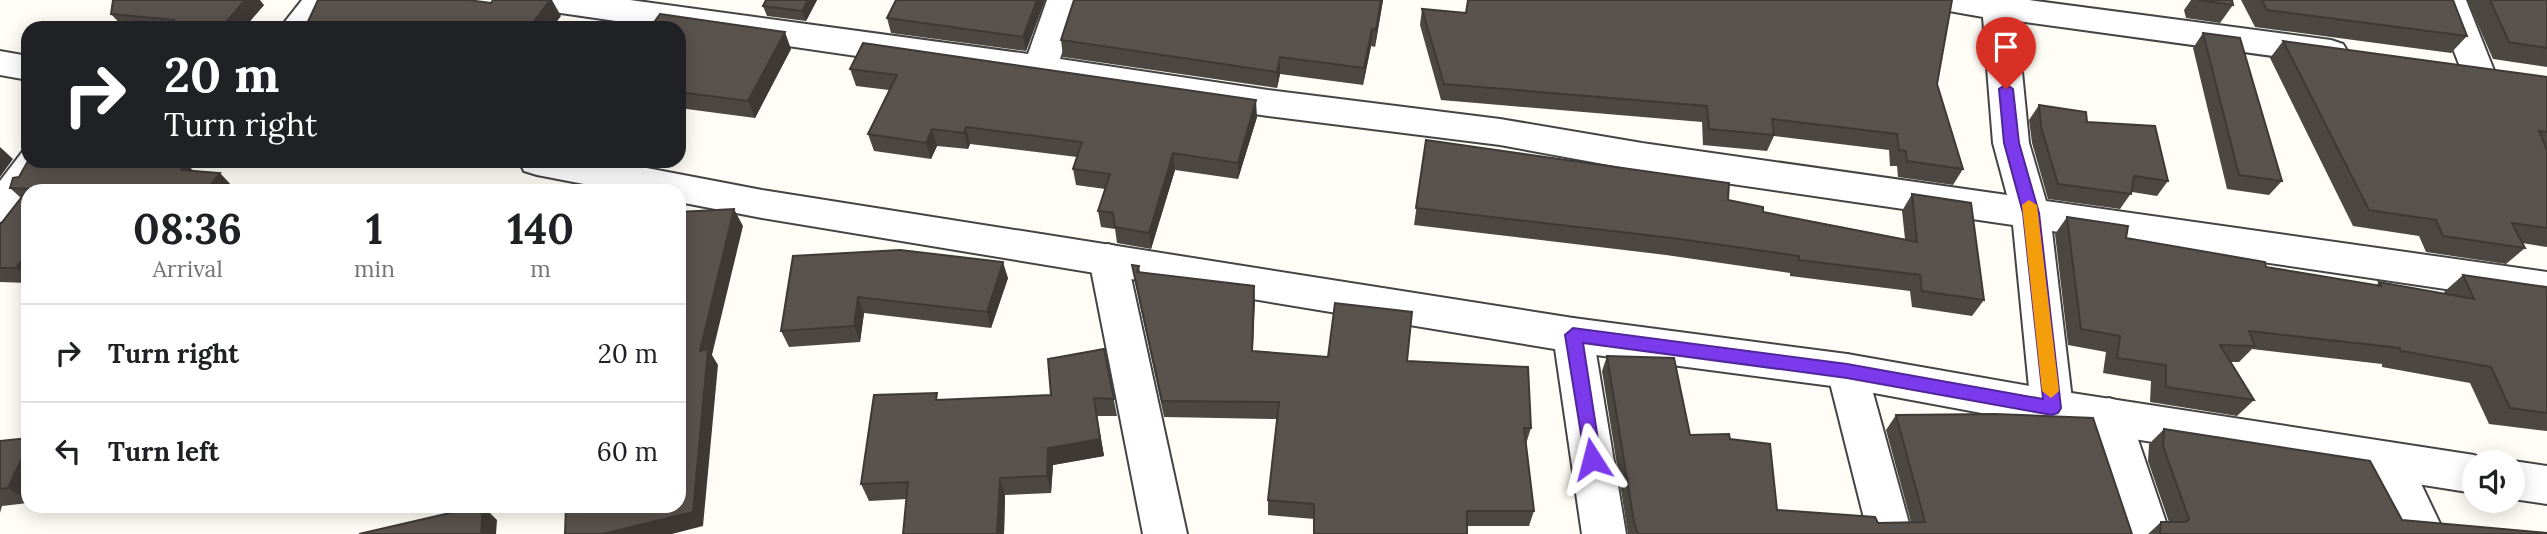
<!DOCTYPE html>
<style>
body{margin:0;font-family:Lora,serif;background:#f6f6f6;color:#202124;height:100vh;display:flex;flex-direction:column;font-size:26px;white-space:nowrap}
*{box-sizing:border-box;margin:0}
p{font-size:23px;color:#757577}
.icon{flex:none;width:38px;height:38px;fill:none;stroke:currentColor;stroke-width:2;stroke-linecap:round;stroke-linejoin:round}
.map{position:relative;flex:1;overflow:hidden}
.panel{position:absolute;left:21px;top:184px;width:665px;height:329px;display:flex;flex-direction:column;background:#fff;border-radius:21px;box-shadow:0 4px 18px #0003}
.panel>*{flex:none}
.guide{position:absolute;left:21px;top:21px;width:665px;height:147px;border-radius:21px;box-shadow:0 4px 18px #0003;background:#202124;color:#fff;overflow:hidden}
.tools{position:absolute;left:2462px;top:450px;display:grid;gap:14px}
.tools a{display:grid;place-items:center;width:63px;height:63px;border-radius:50%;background:#fff;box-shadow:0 4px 18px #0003;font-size:35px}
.pin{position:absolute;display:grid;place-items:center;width:60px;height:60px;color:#fff;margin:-72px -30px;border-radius:50% 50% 50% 0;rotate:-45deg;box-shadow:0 0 7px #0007}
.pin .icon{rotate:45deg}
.me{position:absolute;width:77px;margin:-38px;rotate:351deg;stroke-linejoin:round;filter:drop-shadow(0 0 5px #0008)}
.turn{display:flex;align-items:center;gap:24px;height:147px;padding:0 28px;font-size:32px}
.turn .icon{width:91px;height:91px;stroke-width:2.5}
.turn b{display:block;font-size:49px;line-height:60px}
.eta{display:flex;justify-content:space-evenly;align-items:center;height:119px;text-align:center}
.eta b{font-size:42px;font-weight:700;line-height:49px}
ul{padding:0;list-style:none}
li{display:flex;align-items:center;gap:21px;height:98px;padding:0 28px;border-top:2px solid #e0e0e0}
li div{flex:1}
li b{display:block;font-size:26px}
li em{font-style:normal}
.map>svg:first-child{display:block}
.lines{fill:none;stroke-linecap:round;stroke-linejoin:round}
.minor-casing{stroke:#444;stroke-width:4}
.tertiary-casing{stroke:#444;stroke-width:4}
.minor{fill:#fff;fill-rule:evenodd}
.tertiary{fill:#fff;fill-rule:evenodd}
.wall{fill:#4d4742}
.shaded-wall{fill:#3f3936}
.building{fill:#5a524d;stroke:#3f3936;stroke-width:2}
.route{fill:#7c3aed;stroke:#51269a;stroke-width:2}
.slow{fill:#f59e0b}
</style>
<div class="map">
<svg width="2547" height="534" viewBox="0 0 2547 534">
<rect width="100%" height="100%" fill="#fffdf5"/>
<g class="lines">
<g class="minor-casing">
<path id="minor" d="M302,0H337L316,28H280Z
M531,0H630L1028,54L1047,0H1079L1060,59L1268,90L1500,119L1642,143L2007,195L1993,143L1983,17L1932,8L1928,0H2029L2331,40L2343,44L2348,52L2343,60L2331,64L2017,21L2029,143L2046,201L2547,272V304L2052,231L2073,408L2067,421L2052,426L2037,421L2031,408L2013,225L1642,171L1500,145L1268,116L547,11L535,8Z
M2434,0H2466L2495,73L2490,82L2478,85L2466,82Z
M28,150V161H54L34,191H28C28,207 14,218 0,222V181L23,151Z
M1108,244L1122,248L1127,259L1187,534H1143L1089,259L1094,248Z
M1573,318L1587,323L1593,335L1626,534H1582L1553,335L1559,323Z
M1847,354L1861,359L1867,371L1912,534H1868L1827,371L1833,359Z
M2109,398L2124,403L2130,416L2170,534H2126L2088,416L2094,403Z
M2389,442L2404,448L2445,534H2401L2368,461L2374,448Z"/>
</g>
<g class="tertiary-casing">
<path id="tertiary" d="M0,51L28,56V80L0,75Z
M519,161H610L762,190L1573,318L1847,354L2052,390L2474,455L2490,462H2474V493L2052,426L1847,388L1573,352L762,218L679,202V191H620L537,175L524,171Z
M2513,461L2547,466V504L2513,499V462H2510Z"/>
</g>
<use href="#minor" class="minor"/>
<use href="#tertiary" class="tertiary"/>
</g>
<path class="wall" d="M766,0H817L806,21L767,16L763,6Z
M896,0H1045L1026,51L891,33L887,18Z
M1074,0H1383L1375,47L1371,46L1363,85L1280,74L1277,88L1063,57L1061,40Z
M2191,0H2232L2233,5L2220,23L2186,18L2184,10Z
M2241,0H2453L2467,36L2451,53L2255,27Z
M2467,0H2547V67L2493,59Z
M264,5L244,28H124L111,14Z
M1422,9L1937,84L1963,169L1953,185L1898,177L1897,166H1890L1889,150L1774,136L1767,151L1703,145L1702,122L1441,100L1420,25Z
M679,28L791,49L755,118L679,108Z
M2203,33L2282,181L2269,195L2227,189L2193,48Z
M2283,41L2547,77V247L2522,243L2525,248L2506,264L2426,252L2419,236L2353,226L2270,58Z
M850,69L1257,117L1238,179L1175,170L1151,249L1117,243L1115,229L1101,227L1098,211L1105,189L1076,185L1073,169L1077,157L970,144L968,149L937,146L931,159L874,151L868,134L889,90L856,86Z
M2039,105L2087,122L2168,181L2157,196L2132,192L2120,209L2048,199L2032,143L2029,120Z
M1426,140L1728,200L1763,212L1905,239L1902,211L1912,194L1984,300L1972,316L1912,307L1910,291L1790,276V273L1666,255L1414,225Z
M28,161H166L194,171L235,189L28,191V283L0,282V225L21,198L10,188L19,177Z
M2067,217L2126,238L2266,267L2376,286L2379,282L2445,294L2444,292L2463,275L2547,289V431L2489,424L2470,383L2382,367V364L2252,349L2239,362H2230L2254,400L2237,416L2150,402L2151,381L2103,373L2106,352L2068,345L2055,234Z
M793,256L1008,278L991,328L864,313L860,342L789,347L781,331Z
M1132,265L1139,266L1140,272L1254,286L1253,351L1328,357L1407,361L1531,428L1526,444L1534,511L1529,526H1467V534H1314V519L1268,515V500L1277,419L1164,417L1135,282Z
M1104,349L1117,416H1097L1104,456L1053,465L1051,493L1005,495L1004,534H903L907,499L869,501L861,484L939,400L1051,395Z
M1607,356L1690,435L1730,439L1777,510L1878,523L1911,522L1886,430L1896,415L2132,534H1628L1602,371Z
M2164,429L2402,520L2547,534H2148L2161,522H2169L2148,461L2149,444Z
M28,438V503L2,506L0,513V441Z"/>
<path class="shaded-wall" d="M245,0H260L264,5L244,28H221Z
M550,0H552L561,16L552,28H529Z
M808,0H817L806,21L802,11Z
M1037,0H1045L1026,51L1023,37Z
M1381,0H1383L1375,47L1376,30Z
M1372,29L1371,46L1363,85L1364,68Z
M785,32L791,49L755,118L748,101Z
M1280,57V74L1277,88V72Z
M1256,100L1257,117L1238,179V163Z
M966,127L970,144L968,149L964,133Z
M932,129L937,146L931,159L926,143Z
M0,147L13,159L0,177Z
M1173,153L1175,170L1151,249L1149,233Z
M186,163L201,179L181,170Z
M220,173L235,189L233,191H206Z
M734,209L743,226L712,355L718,365L703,526L672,534H602L700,351Z
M28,252V278L16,268Z
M1003,262L1008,278L991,328L987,312Z
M1254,286L1255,303L1252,368V351Z
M858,297L864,313L860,342L854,326Z
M1094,398L1104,456L1053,465L1051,493L1047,476L1048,448Z
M28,445V501L8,488Z
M1000,478L1005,495L1004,534H997Z
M483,506L497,520L496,534H481Z"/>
<path class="building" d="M113,0H245L221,28H167L174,20L111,14Z
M318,0H468L491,3L493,0H550L529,28H305Z
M766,0H808L802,11L763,6Z
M896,0H1037L1023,37L887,18Z
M1074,0H1381L1376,30L1372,29L1364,68L1280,57L1277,72L1061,40Z
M1468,0H1952L1937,84L1963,169L1907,161L1906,151L1899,150L1897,134L1772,119L1774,135L1709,129L1707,106L1444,84L1422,9L1466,13Z
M2198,0H2232L2233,5Z
M2262,0H2453L2467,36L2267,10Z
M2490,0H2547V48L2509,42Z
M660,14L785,32L748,101L679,92V28H650Z
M2203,33L2240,38L2282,181L2239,175Z
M2283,41L2547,77V132L2539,131L2547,150V228L2512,223L2525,248L2443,236L2436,220L2369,210Z
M863,43L1256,100L1238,163L1173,153L1149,233L1115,227L1113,213L1098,211L1110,174L1073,169L1082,142L966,127L964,133L932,129L926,143L868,134L897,75L850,69Z
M2039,105L2086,112L2087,122L2155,126L2168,181L2134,176L2131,194L2058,184L2041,127Z
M1426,140L1729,183L1728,200L1763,207V212L1917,242L1912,194L1971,203L1984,300L1922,291L1920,275L1799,260V256L1672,238L1416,208Z
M28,161H159L186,163L181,170L220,173L206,191H28V252L16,268H0V225L28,189L10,188L13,178L19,177Z
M430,189L429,191H370V190Z
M734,209L700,351L708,349L693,512L602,534H565L566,506H679V212Z
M2067,217L2128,226L2126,238L2265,262L2266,267L2381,286L2379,282L2474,299L2463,275L2546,287L2547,289V413L2510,408L2491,367L2401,351L2400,348L2249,331L2255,346L2220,345L2254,400L2166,387V365L2117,358L2120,336L2081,329Z
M900,250L1003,262L987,312L858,297L854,326L781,331L793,256Z
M1132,265L1139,266L1137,272L1254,286L1252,351L1328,357L1335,303L1412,312L1407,361L1528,367L1531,428H1524L1534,511H1467V534H1314V504L1268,500L1279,402L1162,401Z
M1104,349L1114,399L1094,398L1100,439L1048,448L1047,476L1000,478L997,534H903L908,482L861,484L874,395L937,393L936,400L1051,395L1048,359Z
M1607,356L1674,358L1690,435L1729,434L1730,439L1770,444L1777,510L1875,517L1878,523L1925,522L1896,415L1995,414L2093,418L2132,534H1638L1634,522Z
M2164,429L2370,461L2402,520L2547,533V534H2160L2161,522H2186L2189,519L2163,446Z
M28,438V445L8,488L0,489V441Z
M480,506H483L481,534H359Z"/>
<path class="route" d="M2006,84L2013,89L2019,143L2039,213L2061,408L2058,413L2052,415L1847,378L1583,343L1601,459L1592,467L1586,465L1565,335L1573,328L1847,364L2043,399L2023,213L2004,143L1999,89Z"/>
<path class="slow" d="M2029,200L2037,205L2059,391L2051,398L2042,391L2022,205Z"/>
</svg>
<div class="tools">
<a><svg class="icon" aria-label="sound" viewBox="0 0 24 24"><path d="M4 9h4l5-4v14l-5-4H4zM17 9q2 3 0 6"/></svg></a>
</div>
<div class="pin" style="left:2006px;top:89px;background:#d93025"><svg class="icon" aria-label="arrive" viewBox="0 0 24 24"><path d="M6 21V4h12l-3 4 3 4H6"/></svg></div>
<svg class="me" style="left:1592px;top:459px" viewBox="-20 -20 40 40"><path d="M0-17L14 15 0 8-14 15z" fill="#7c3aed" stroke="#fff" stroke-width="4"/></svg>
<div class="guide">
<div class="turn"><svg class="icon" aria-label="right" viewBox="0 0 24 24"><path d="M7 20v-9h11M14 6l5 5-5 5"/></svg><div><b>20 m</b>Turn right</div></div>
</div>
<section class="panel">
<div class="eta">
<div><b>08:36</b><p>Arrival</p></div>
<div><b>1</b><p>min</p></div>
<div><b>140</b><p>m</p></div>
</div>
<ul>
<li><svg class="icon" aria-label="right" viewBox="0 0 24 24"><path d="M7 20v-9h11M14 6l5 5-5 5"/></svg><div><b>Turn right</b></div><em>20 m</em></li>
<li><svg class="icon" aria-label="left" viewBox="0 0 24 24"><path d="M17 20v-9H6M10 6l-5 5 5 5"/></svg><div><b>Turn left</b></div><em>60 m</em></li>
</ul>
</section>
</div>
